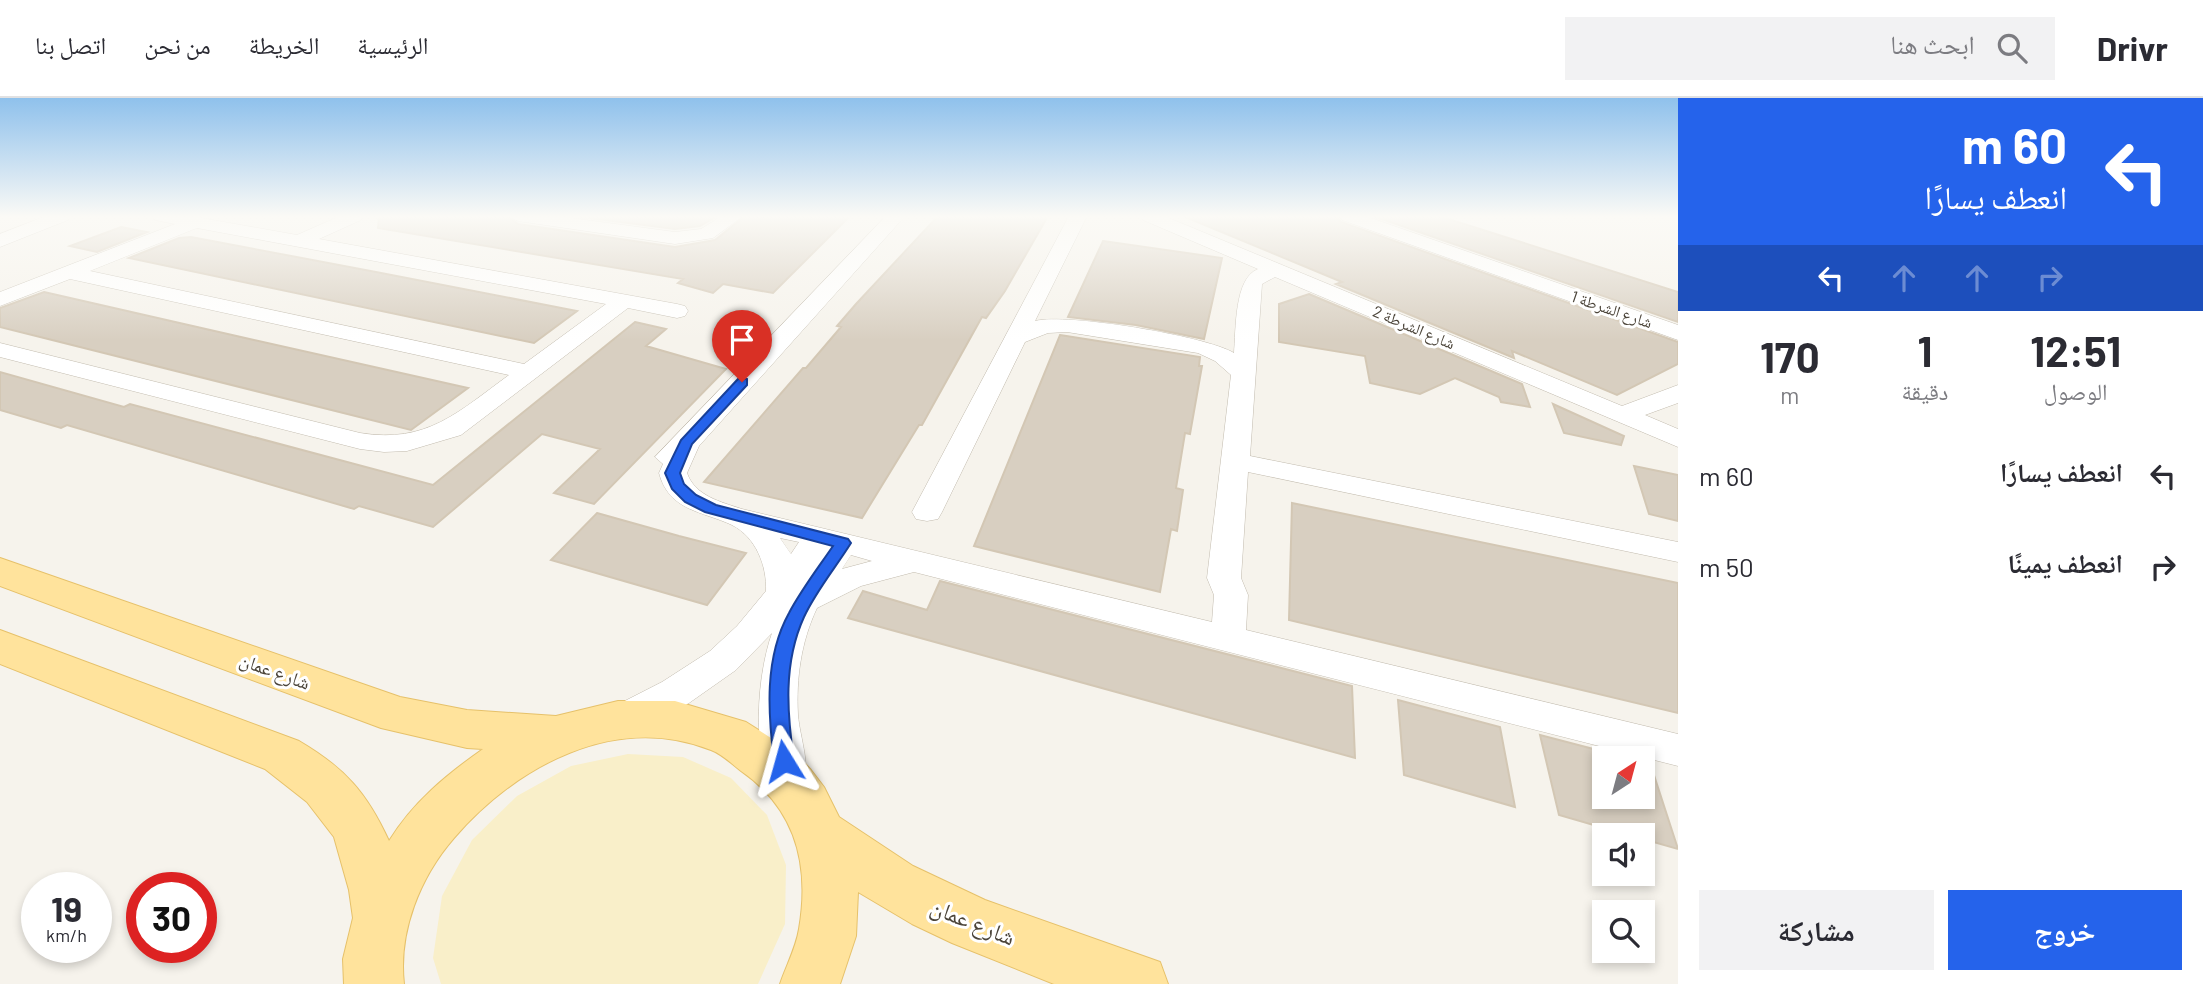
<!DOCTYPE html>
<html lang="ar">
<meta charset="utf-8">
<style>
body{margin:0;font-family:Barlow,"Noto Naskh Arabic",sans-serif;background:#f2f2f3;color:#2b2b33;direction:rtl;height:100vh;display:flex;flex-direction:column;font-size:26px;white-space:nowrap}
*{box-sizing:border-box;margin:0}
p{font-size:23px;color:#7c7c81}
.icon{flex:none;width:38px;height:38px;fill:none;stroke:currentColor;stroke-width:2;stroke-linecap:round;stroke-linejoin:round}
.map{position:relative;flex:1;overflow:hidden;direction:ltr}
.sheet{display:flex;flex-direction:column;background:#fff;width:525px}
.sheet>*{flex:none}
.banner{background:#2563eb;color:#fff;overflow:hidden}
.needle{width:46px;rotate:36deg}
.tools{position:absolute;left:1592px;top:648px;display:grid;gap:14px}
.tools a{display:grid;place-items:center;width:63px;height:63px;border-radius:0px;background:#fff;box-shadow:0 4px 10px #0003;font-size:35px}
.speed{position:absolute;left:21px;top:774px;display:flex;gap:14px;font-size:35px;font-weight:700;text-align:center}
.speed>*{display:grid;place-content:center;width:91px;height:91px;border-radius:50%;background:#fff;box-shadow:0 4px 10px #0003;line-height:1}
.speed small{font-size:18px;font-weight:400}
.speed .limit{border:10px solid #d22;background:#fff;color:#111}
.pin{position:absolute;display:grid;place-items:center;width:60px;height:60px;color:#fff;margin:-72px -30px;border-radius:50% 50% 50% 0;rotate:-45deg;box-shadow:0 0 7px #0007}
.pin .icon{rotate:45deg}
.me{position:absolute;width:77px;margin:-38px;rotate:352deg;stroke-linejoin:round;filter:drop-shadow(0 0 5px #0008)}
.turn{display:flex;align-items:center;gap:24px;height:147px;padding:0 21px;font-size:32px}
.turn .icon{width:91px;height:91px;stroke-width:2.5}
.turn b{display:block;font-size:49px;line-height:60px}
.lanes{display:flex;align-items:center;height:66px;padding:0 21px;background:#0003;justify-content:center;gap:35px;direction:ltr}
.lanes .off{opacity:.35}
.eta{display:flex;justify-content:space-evenly;align-items:center;height:119px;text-align:center}
.eta b{font-size:42px;font-weight:700;line-height:49px}
.primary-button{display:flex;gap:14px;margin-top:auto;padding:14px 21px}
.primary-button a{flex:1;height:80px;border-radius:0px;background:#2563eb;color:#fff;font-size:28px;font-weight:700;line-height:80px;text-align:center}
.primary-button a+a{background:#f2f2f3;color:#2b2b33}
ul{padding:0;list-style:none}
li{display:flex;align-items:center;gap:21px;height:91px;padding:0 21px}
li div{flex:1}
li b{display:block;font-size:26px}
li em{font-style:normal}
header{display:flex;align-items:center;gap:42px;box-sizing:border-box;height:98px;padding:0 35px;background:#fff;border-bottom:2px solid #e1e1e2}
header strong{font-size:33px}
nav{display:flex;gap:38px;margin-inline-start:auto;font-size:24px}
.search{width:490px;height:63px;background:#f2f2f3;display:flex;align-items:center;gap:18px;box-sizing:border-box;padding:0 24px;border-radius:0px;color:#7c7c81;font-size:26px}
main{display:flex;flex:1;min-height:0}
.map>svg:first-child{display:block}
.sand{fill:#f9efc9}
.building{fill:#d8cfc1;stroke:#d3c7b4;stroke-width:2}
.lines{fill:none;stroke-linecap:round;stroke-linejoin:round}
.minor-casing{stroke:#c2bbae;stroke-width:1}
.primary-casing{stroke:#e6c16a;stroke-width:2}
.minor{fill:#fff;fill-rule:evenodd}
.primary{fill:#ffe39c;fill-rule:evenodd}
.route{fill:#2563eb;stroke:#184099;stroke-width:2}
.labels{text-anchor:middle;stroke-width:6;stroke-linejoin:round;paint-order:stroke}
.far-street-label{font-size:16px;fill:#4b4439;stroke:#fff}
.street-label{font-size:19px;fill:#4b4439;stroke:#fff}
.near-street-label{font-size:23px;fill:#4b4439;stroke:#fff}
</style>
<header>
<strong>Drivr</strong>
<div class="search"><svg class="icon" aria-label="search" viewBox="0 0 24 24"><circle cx="10" cy="10" r="6"/><path d="M15 15l6 6"/></svg>ابحث هنا</div>
<nav><a>الرئيسية</a><a>الخريطة</a><a>من نحن</a><a>اتصل بنا</a></nav>
</header>
<main>
<section class="sheet">
<div class="banner">
<div class="turn"><svg class="icon" aria-label="left" viewBox="0 0 24 24"><path d="M17 20v-9H6M10 6l-5 5 5 5"/></svg><div><b>60 m</b>انعطف يسارًا</div></div>
<div class="lanes"><svg class="icon" aria-label="left" viewBox="0 0 24 24"><path d="M17 20v-9H6M10 6l-5 5 5 5"/></svg><svg class="icon off" aria-label="ahead" viewBox="0 0 24 24"><path d="M12 20V5M6 11l6-6 6 6"/></svg><svg class="icon off" aria-label="ahead" viewBox="0 0 24 24"><path d="M12 20V5M6 11l6-6 6 6"/></svg><svg class="icon off" aria-label="right" viewBox="0 0 24 24"><path d="M7 20v-9h11M14 6l5 5-5 5"/></svg></div>
</div>
<div class="eta">
<div><b>12:51</b><p>الوصول</p></div>
<div><b>1</b><p>دقيقة</p></div>
<div><b>170</b><p>m</p></div>
</div>
<ul>
<li><svg class="icon" aria-label="left" viewBox="0 0 24 24"><path d="M17 20v-9H6M10 6l-5 5 5 5"/></svg><div><b>انعطف يسارًا</b></div><em>60 m</em></li>
<li><svg class="icon" aria-label="right" viewBox="0 0 24 24"><path d="M7 20v-9h11M14 6l5 5-5 5"/></svg><div><b>انعطف يمينًا</b></div><em>50 m</em></li>
</ul>
<div class="primary-button"><a>خروج</a><a>مشاركة</a></div>
</section>
<div class="map">
<svg width="1678" height="886" viewBox="0 0 1678 886">
<rect width="100%" height="100%" fill="#f6f3ec"/>
<path class="sand" d="M628,656L683,659L731,680L767,717L786,767L785,826L758,886H441L433,860L442,798L472,742L517,698L571,668Z"/>
<path class="building" d="M379,118H507L518,126L675,149L715,142L745,118H850L773,195L723,186L713,195L678,185L683,181L378,130Z
M574,118H717L700,128L675,131Z
M938,118H1048L1005,193L986,220L982,219L922,327H919L862,420L704,384L803,270H806L841,229L837,228L856,206Z
M1183,118H1336L1341,124L1678,244V266L1617,297L1512,253L1514,260L1336,186L1342,184Z
M1373,118H1439L1678,194V224Z
M121,129L147,134L97,154L70,148Z
M191,139L376,174L577,213L534,245L129,160L179,140Z
M1103,143L1222,160L1204,241L1136,227L1068,219Z
M44,194L254,242L468,290L411,332L0,229V210Z
M1309,196L1522,286L1530,309L1501,304L1499,299L1455,280L1420,296L1370,285L1365,258L1279,244V206Z
M635,224L666,231L646,248L726,271L594,406L554,395L600,351L542,336L433,429L359,408L354,411L67,327L61,330L0,312V274L124,309L130,306L433,387Z
M1060,237L1200,259L1199,268H1202L1190,336L1185,335L1176,390L1183,392L1177,433L1171,431L1160,494L974,448Z
M1553,306L1624,338L1621,347L1564,335Z
M1634,368L1678,377V423L1649,416Z
M1292,405L1678,485V615L1289,522Z
M597,415L679,438L746,455L707,507L551,462Z
M940,483L1352,588L1355,660L848,520L863,493L927,512Z
M1398,602L1500,629L1515,709L1404,677Z
M1540,637L1628,660H1605V698H1643V664L1650,665L1678,751L1643,741V737H1628L1559,717Z"/>
<g class="lines">
<g class="minor-casing">
<path id="minor" d="M46,118H71L68,122L0,149V136Z
M152,118L196,119L297,137L340,118H364L361,122L319,141L677,206L685,208L688,213L685,218L677,220L628,210L461,337L407,353L384,354L360,351L0,259V245L360,335C427,346 458,314 509,277L70,181L0,208V194L175,126L155,122ZM197,130L606,206L524,266L90,173Z
M509,118H556L675,134L701,131L722,118H743L713,140L675,146L518,123Z
M886,118H905L699,348L687,375C695,398 721,404 742,411L1212,524L1214,497L1207,480L1231,277L1215,263L1198,255L1067,234L1048,235L1025,244L942,414L938,421L927,423L916,421L912,414L1069,118H1087L1035,223C1066,215 1206,238 1234,255C1236,232 1234,180 1258,171L1143,122L1140,118H1164L1622,308L1678,287V305L1645,317L1678,331V349L1275,179L1262,186L1250,358L1678,444V464L1248,374L1241,480L1248,497L1246,532L1678,636V668L914,474L861,488L817,510C801,544 796,580 798,617C800,641 812,670 802,691L787,696L772,691C752,650 757,578 772,535L736,572L689,605L639,632L625,636L611,632L606,621L611,610L662,584L710,553L737,528L766,493C767,468 756,439 732,427C702,413 669,413 659,375L663,366L655,359ZM780,440L799,444L791,456ZM851,457L872,463L842,471Z
M1339,118H1365L1678,227V242L1342,122Z"/>
</g>
<g class="primary-casing">
<path id="primary" d="M0,460L400,599L467,612L556,618L618,603H675L746,624L796,656L811,672L824,689L839,719L913,768L985,802L1160,864L1168,886H1054L952,845L912,826L858,794L856,838L840,886H780C786,868 796,850 799,831C810,767 796,711 741,673C732,666 722,656 711,652C615,614 516,668 454,740C420,779 398,834 404,886H344L343,861L353,820L349,792L334,739L307,704L265,671L0,566V532L299,643C345,670 367,695 389,743C413,704 446,677 483,651L467,650L381,630L0,488Z"/>
</g>
<use href="#minor" class="minor"/>
<use href="#primary" class="primary"/>
</g>
<linearGradient id="sky" x2="0" y2="1"><stop stop-color="#8fc1ec"/><stop offset="0.49" stop-color="#fbfaf6"/><stop offset="1" stop-color="#fbfaf6" stop-opacity="0"/></linearGradient>
<rect width="1678" height="242" fill="url(#sky)"/>
<path class="route" d="M742,280L747,281V287L692,346L680,375L684,386L696,397L716,407L848,441L851,445C836,469 816,493 804,519C783,565 787,615 794,663L791,669L784,672L777,669L774,663C768,615 764,560 789,515C801,492 818,470 833,448L705,414L685,404L672,391L665,375L681,342L738,281Z"/>
<g class="labels">
<g class="far-street-label">
<text transform="translate(1612 211) rotate(19)" y="6">شارع الشرطة 1</text>
<text transform="translate(1414 229) rotate(23)" y="6">شارع الشرطة 2</text>
</g>
<g class="street-label">
<text transform="translate(275 573) rotate(20)" y="7">شارع عمان</text>
</g>
<g class="near-street-label">
<text transform="translate(973 824) rotate(22)" y="8">شارع عمان</text>
</g>
</g>
</svg>
<div class="tools">
<a><svg class="needle" viewBox="-14 -14 28 28"><path d="M0-13l5 13h-10z" fill="#e53935"/><path d="M0 13l5-13h-10z" fill="#7c7c81"/></svg></a>
<a><svg class="icon" aria-label="sound" viewBox="0 0 24 24"><path d="M4 9h4l5-4v14l-5-4H4zM17 9q2 3 0 6"/></svg></a>
<a><svg class="icon" aria-label="search" viewBox="0 0 24 24"><circle cx="10" cy="10" r="6"/><path d="M15 15l6 6"/></svg></a>
</div>
<div class="speed"><div>19<small>km/h</small></div><div class="limit">30</div></div>
<div class="pin" style="left:742px;top:284px;background:#d93025"><svg class="icon" aria-label="arrive" viewBox="0 0 24 24"><path d="M6 21V4h12l-3 4 3 4H6"/></svg></div>
<svg class="me" style="left:784px;top:663px" viewBox="-20 -20 40 40"><path d="M0-17L14 15 0 8-14 15z" fill="#2563eb" stroke="#fff" stroke-width="4"/></svg>
</div>
</main>
